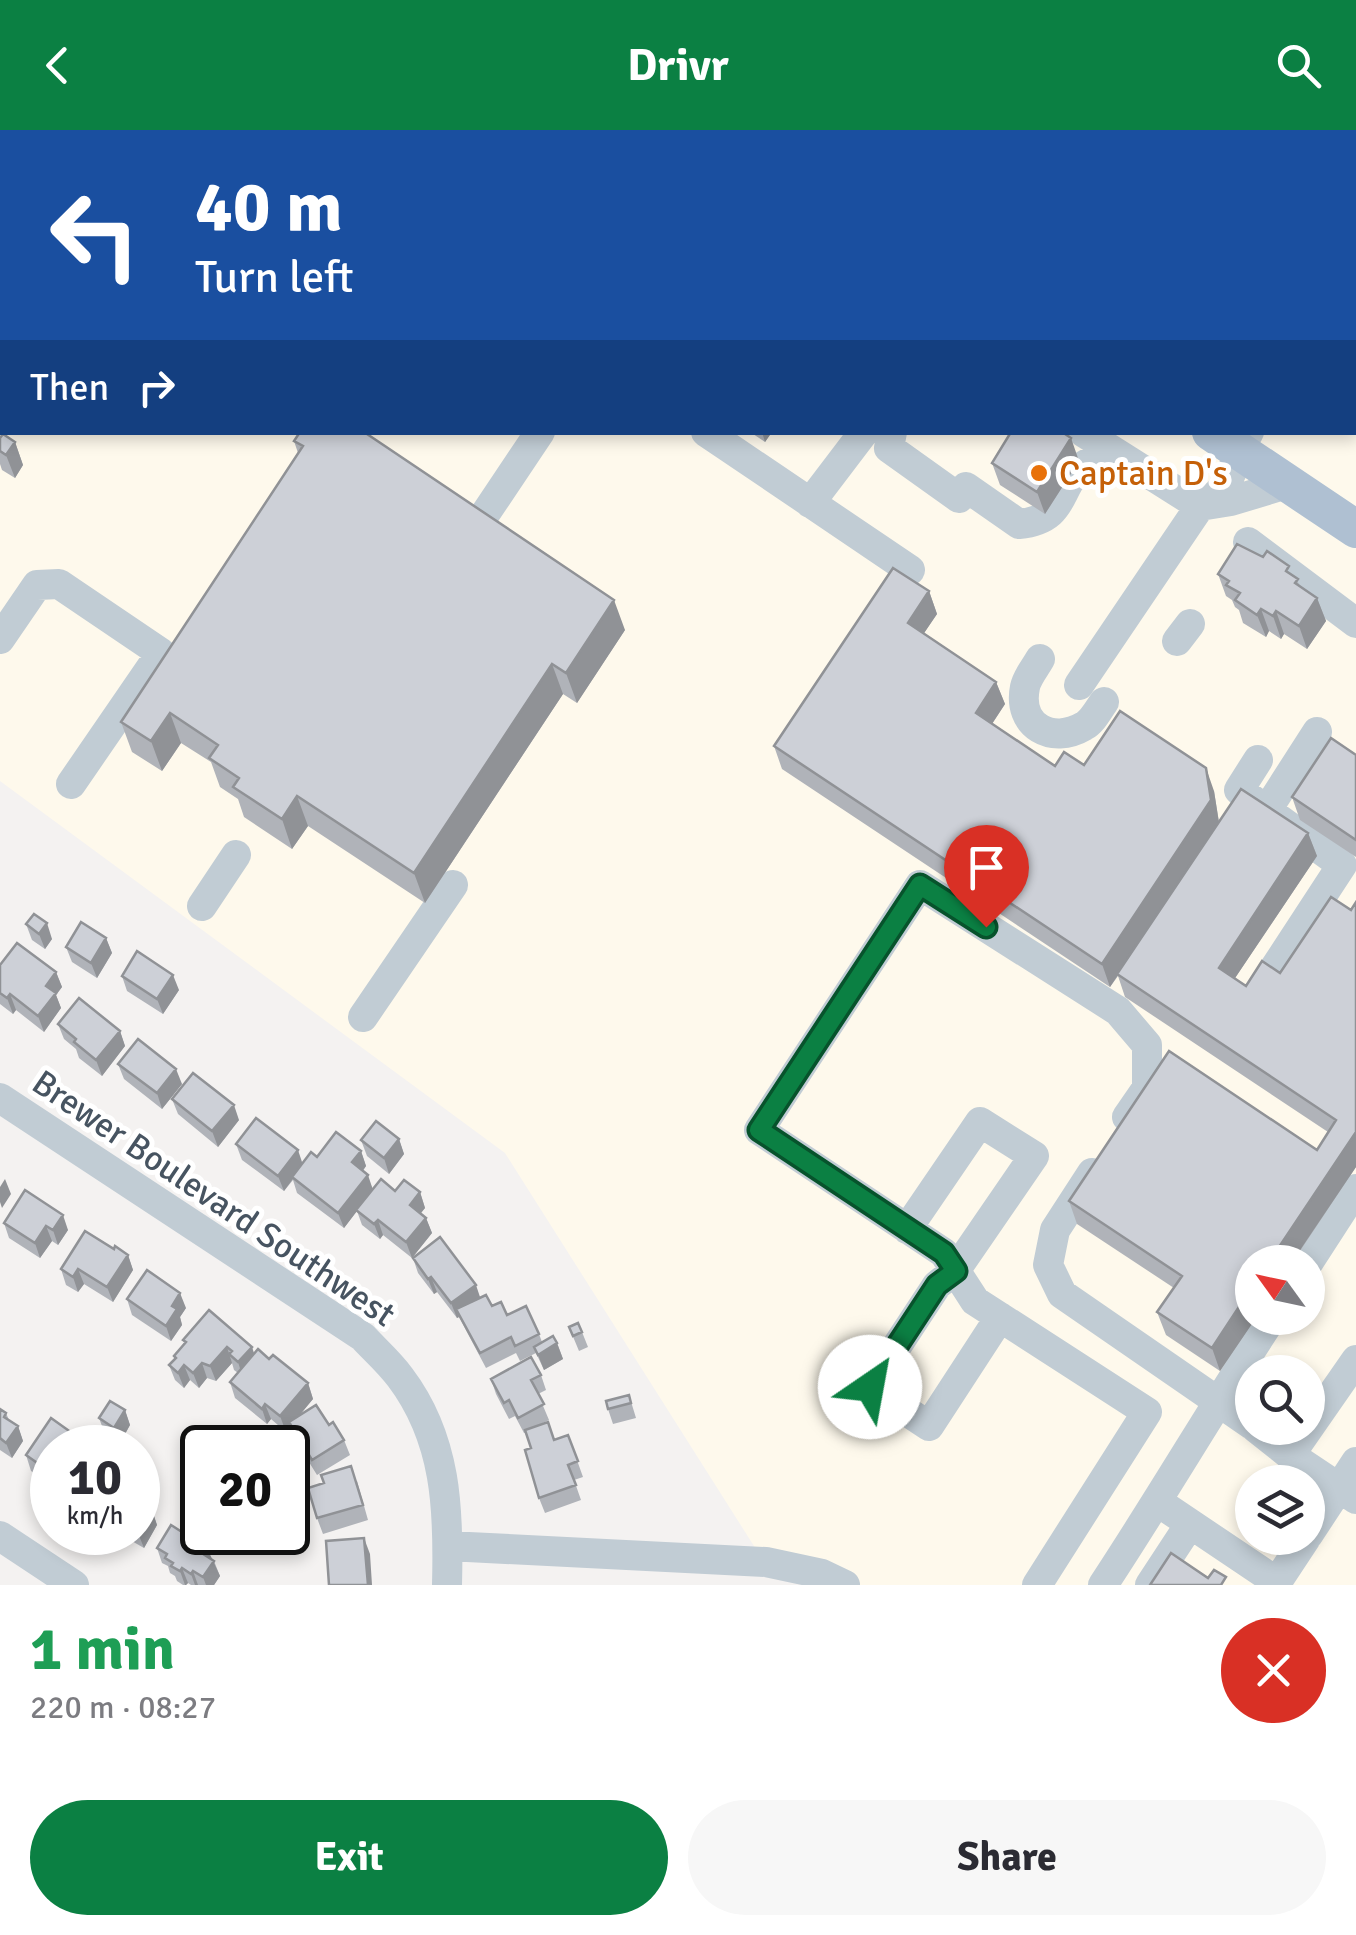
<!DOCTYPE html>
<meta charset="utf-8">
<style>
body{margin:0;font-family:Signika,sans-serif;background:#f7f7f7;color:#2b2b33;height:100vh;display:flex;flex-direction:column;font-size:38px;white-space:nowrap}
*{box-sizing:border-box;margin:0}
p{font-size:32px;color:#7c7c81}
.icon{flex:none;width:55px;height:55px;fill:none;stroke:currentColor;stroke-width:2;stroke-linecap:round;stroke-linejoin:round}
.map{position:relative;height:1455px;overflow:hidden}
.sheet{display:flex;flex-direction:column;background:#fff;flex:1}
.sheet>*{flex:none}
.top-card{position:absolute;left:0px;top:0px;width:1358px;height:305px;box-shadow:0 5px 15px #0003;background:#1a4fa0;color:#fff;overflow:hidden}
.needle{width:65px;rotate:303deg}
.tools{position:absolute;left:1235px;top:1115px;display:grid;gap:20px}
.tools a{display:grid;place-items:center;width:90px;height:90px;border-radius:50%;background:#fff;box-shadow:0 5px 15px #0003;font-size:50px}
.speed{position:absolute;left:30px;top:1295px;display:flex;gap:20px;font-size:50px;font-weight:700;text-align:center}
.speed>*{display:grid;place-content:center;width:130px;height:130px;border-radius:50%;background:#fff;box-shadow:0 5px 15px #0003;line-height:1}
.speed small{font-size:25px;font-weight:400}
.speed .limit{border:5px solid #111;border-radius:15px;background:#fff;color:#111}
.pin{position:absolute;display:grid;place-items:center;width:85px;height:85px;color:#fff;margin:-102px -42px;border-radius:50% 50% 50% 0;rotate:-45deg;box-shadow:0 0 10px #0007}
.pin .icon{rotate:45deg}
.me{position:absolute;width:110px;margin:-55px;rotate:33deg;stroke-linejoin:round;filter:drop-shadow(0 0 8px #0008)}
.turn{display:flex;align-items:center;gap:35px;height:210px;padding:0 30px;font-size:45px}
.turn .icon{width:130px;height:130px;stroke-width:2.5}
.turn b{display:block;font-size:70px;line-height:85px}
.then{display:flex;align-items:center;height:95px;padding:0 30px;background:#0003;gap:20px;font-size:38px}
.round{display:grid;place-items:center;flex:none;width:105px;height:105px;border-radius:52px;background:#f7f7f7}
.overview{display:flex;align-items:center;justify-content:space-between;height:170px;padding:0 30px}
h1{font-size:60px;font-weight:700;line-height:75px;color:#1e9e55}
.cta{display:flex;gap:20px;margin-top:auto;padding:20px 30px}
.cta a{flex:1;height:115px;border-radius:60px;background:#0b8043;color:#fff;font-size:40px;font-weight:700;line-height:115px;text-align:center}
.cta a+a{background:#f7f7f7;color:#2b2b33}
header{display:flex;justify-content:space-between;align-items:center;height:130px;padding:0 30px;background:#0b8043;color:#fff;font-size:45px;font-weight:700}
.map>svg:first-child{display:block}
.commercial{fill:#fef9ec;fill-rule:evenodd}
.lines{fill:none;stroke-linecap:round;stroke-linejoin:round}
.minor{stroke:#c1ccd4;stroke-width:30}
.major{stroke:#afc0d2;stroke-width:38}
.wall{fill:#b0b3b9}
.shaded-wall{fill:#909296}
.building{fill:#cdd0d7;stroke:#909296;stroke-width:2.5}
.route-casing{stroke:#07532c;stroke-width:25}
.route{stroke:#0b8043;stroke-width:18}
.food-dot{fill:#e8710a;stroke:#fff;stroke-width:4}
.labels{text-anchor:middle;stroke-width:10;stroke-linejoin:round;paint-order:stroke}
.food-label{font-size:35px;fill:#c56008;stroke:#fff;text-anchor:start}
.street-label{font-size:35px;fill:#475461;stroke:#fff}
</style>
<header><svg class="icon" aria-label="back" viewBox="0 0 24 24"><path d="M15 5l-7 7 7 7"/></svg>Drivr<svg class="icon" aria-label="search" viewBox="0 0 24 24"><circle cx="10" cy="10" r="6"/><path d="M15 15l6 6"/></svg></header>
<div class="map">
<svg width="1356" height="1455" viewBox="0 0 1356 1455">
<rect width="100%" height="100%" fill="#f4f2f1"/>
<path class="commercial" d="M0,0H744L747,2H2V302H1355L1356,96V1455H816L766,1435L505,1023L0,651ZM1252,1132H1308V1188H1252ZM1252,1242H1308V1298H1252ZM1252,1352H1308V1408H1252Z"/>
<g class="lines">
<path class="minor" d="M611,0L615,2
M1343,0L1351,2
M335,2L337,0
M721,2L722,0
M0,126L2,128
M1355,139L1356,138
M1355,285L1356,286
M706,302L910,440
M892,302L889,318L959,368
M1083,302L1200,376L1231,371L1287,354
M966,357L1019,394C1072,389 1054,350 1090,332
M810,373L864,302
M483,387L540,302
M1248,412L1356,493
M0,509L37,455L59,454L161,523L71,654
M1177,511L1190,494
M1040,529C1035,538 1027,547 1025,557C1017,596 1052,615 1084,596C1093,591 1098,580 1104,572
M1079,555L1200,376C1206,371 1215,367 1220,361C1235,344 1237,321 1249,302
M1258,630L1239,660L1342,735L1274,839
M1267,680L1317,602
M202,776L236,725
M363,887L453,755
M0,968L363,1207C375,1220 389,1232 400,1247C447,1309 449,1380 447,1455
M1092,1043L1055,1100L1048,1135L1062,1164L1252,1295
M907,1099L980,992L1034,1026L955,1141L937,1155L870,1257L929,1296L1000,1187
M1308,1133L1356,1059
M1256,1298L1290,1325L1356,1369
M1290,1325L1356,1230
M1158,1372L1277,1452L1306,1408
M1308,1405L1356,1332
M0,1406L74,1455
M448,1416L766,1432L822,1444L845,1455
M1037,1455L1147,1282L975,1171L944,1123L759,1000L920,755L1118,881L1147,915V958L1127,987
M1103,1455C1161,1367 1214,1276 1272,1188
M1150,1455L1190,1394"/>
<path class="major" d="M747,0L751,2
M1211,302L1356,399"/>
</g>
<path class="wall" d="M890,0H928L927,2H916L913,1L912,2H894Z
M750,302H772L765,312Z
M1065,305L1079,331L1045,384L1000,355L992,333Z
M0,308L15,312L23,335L15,348L2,340L0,334Z
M294,311L625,500L577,573L563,564L425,773L308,696L292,719L244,687L238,669L220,657L211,632L181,613L162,641L132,622L121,592L298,323Z
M1218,444L1293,445L1301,457L1317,468L1326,491L1307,519L1284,504L1281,509L1269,501L1266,507L1243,493L1239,480L1235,477L1232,470L1226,466Z
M929,461L937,484L924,503L996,552L1005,574L992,594L1055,636L1084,635L1214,661L1219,692L1308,703L1317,726L1235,848L1246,856L1280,843L1351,780L1356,772V1037L1220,1241L1166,1205L1157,1182L1174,1158L1077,1094L1069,1071L1317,1020L1328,1002L1125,867L1118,846L1110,857L782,639L774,616Z
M1356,625V727L1300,690L1292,667Z
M26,794L52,809L45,819L32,810Z
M106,808L112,823L97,848L72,832L66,817Z
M0,833L56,842L62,857L56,865L61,878L44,902L16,880L13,884L0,874Z
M122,846L179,860L163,884L127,861Z
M58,894L120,901L125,916L102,946L79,928L76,919L64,909Z
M118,934L182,954L162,979L124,949Z
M172,969L239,990L218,1017L178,984Z
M399,1009L404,1024L389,1044L367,1026L361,1010Z
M236,1014L303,1033L317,1027L361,1021L366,1036L363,1041L373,1059L420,1062L425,1078L421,1083L426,1088L432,1103L412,1128L383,1105L380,1109L362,1095L357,1081L344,1098L297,1063L293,1050L284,1061L242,1030Z
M25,1060L68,1100L58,1115L52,1111L40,1128L9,1108L4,1093Z
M114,1119L128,1125L133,1140L113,1172L84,1154L78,1162L66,1155L61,1139Z
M413,1128L539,1204L542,1212L557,1213L563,1229L544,1240L536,1223L520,1231L516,1223L486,1238L459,1187L457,1188L437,1162L434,1164L418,1143Z
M127,1169L186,1178L180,1187L182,1195L171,1211L132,1185Z
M569,1197L582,1202L588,1217L579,1221Z
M183,1210L254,1223L269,1229L308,1253L313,1269L298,1286L329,1295L344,1310L350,1325L317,1345L294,1308L290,1296L286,1302L271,1289L267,1294L235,1268L230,1252L238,1243L234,1240L232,1233L216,1251L207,1248L199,1258L190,1250L184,1258L175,1250L169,1235L175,1229L174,1226L184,1213Z
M541,1245L546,1260L538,1264L549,1290L539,1295L554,1310L568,1305L583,1347L574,1350L581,1370L545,1383L539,1368L531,1318L526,1303H524L515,1286L509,1289L496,1264L491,1249Z
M629,1265L636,1288L613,1294L608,1279Z
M0,1279L6,1283L9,1290L18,1296L23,1311L12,1328L0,1320Z
M125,1280L130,1295L120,1313L105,1304L99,1288Z
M52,1318V1355L31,1341L26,1325Z
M357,1351L368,1390L323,1404L317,1388L324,1353Z
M152,1380L157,1395L144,1418L116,1402H138Z
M157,1418L211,1429L214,1431L220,1446L214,1455H191L188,1453L186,1455H183L177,1451L175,1446L170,1443L168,1436L162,1433Z"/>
<path class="shaded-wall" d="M2,198V233L0,237V202Z
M762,302H772L765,312Z
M1058,302H1064L1068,312L1071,308L1079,331L1045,384L1037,362Z
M15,312L23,335L15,348L6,325Z
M929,461L937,484L916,515L908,493Z
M1317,468L1326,491L1307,519L1299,496Z
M614,470L625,500L577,573L566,543Z
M1261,479L1269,501L1266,507L1257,485Z
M1276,481L1284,504L1281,509L1273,486Z
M552,534L563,564L425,773L414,743Z
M996,552L1005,574L984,606L976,583Z
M170,583L181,613L162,641L151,611Z
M1206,638L1214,661L1219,693L1110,857L1102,834Z
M297,666L308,696L292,719L282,689Z
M1308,703L1317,726L1227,860L1219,838Z
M47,793L52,809L45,819L39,804Z
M106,808L112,823L97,848L91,833Z
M56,842L62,857L56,865L61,878L44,902L38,886L46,856Z
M173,845L179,860L163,884L157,869Z
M10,864L16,880L13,884L7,868Z
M120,901L125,916L102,946L96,930Z
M176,939L182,954L162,979L157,963Z
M234,975L239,990L218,1017L212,1001Z
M1356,1002V1037L1292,1132H1269Z
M399,1009L404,1024L389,1044L384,1028Z
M298,1020L303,1035L284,1061L278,1046Z
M361,1021L366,1036L357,1048L352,1032Z
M368,1045L373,1060L344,1098L338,1083Z
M5,1049L11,1064L2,1078L0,1072V1057Z
M420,1062L425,1078L415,1090L410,1075Z
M63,1085L68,1100L58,1115L53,1100Z
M426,1088L432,1103L412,1128L406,1112Z
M378,1090L383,1105L380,1109L374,1094Z
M46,1096L52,1111L40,1128L35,1113Z
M128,1125L133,1140L113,1172L107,1157Z
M78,1139L84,1154L78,1162L73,1147Z
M431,1147L437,1162L434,1164L428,1149Z
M476,1155L481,1170L456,1179L459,1187L457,1188L451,1173Z
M1252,1157V1188H1256L1220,1241L1212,1218Z
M180,1163L186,1178L180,1187L182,1195L171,1211L166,1196L172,1176Z
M557,1213L563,1229L544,1240L538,1225Z
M227,1217L232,1233L216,1251L210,1236Z
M252,1217L257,1232L243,1248L238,1232Z
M202,1233L207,1248L199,1258L193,1243Z
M184,1235L190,1250L184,1258L178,1243Z
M308,1253L313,1269L286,1302L280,1286Z
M265,1274L271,1289L267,1294L262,1279Z
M125,1280L130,1295L120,1313L114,1298Z
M18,1296L23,1311L12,1328L6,1313Z
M152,1380L157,1395L144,1418L138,1403Z
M364,1408L370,1424L372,1455H368Z
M207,1418L220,1446L214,1455H206L203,1447V1424Z
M182,1438L188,1453L186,1455H185L180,1441Z
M193,1441L198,1455H195L191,1444Z"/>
<path class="building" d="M1025,0H1070L1074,2H1024Z
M1082,0H1131L1129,2H1081Z
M0,135L2,136V198L0,202Z
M300,302H364L614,470L566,543L552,534L414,743L297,666L282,689L233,657L239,648L209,628L218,615L170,583L151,611L121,592L303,316L294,311Z
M1011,302H1062L1071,308L1037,362L992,333Z
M3,304L15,312L6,325L0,321V308Z
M1237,414L1263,427L1267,421L1289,436L1286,441L1298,449L1295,453L1317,468L1299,496L1276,481L1273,486L1261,479L1257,485L1235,470L1240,463L1226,455L1229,451L1218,444Z
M893,438L929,461L908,493L996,552L976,583L1055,636L1064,622L1084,635L1120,581L1206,638L1211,670L1102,834L774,616Z
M1331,608L1356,625V710L1292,667Z
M1241,659L1308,703L1219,838L1246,856L1262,831L1280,843L1331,767L1351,780L1356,772V1002L1269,1132H1252V1157L1212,1218L1157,1182L1182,1146L1069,1071L1169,921L1317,1020L1336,990L1117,844Z
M34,784L47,793L39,804L26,794Z
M81,792L106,808L91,833L66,817Z
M17,813L56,842L46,856L56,863L38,886L10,864L7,868L0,863V835Z
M137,821L173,845L157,869L122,846Z
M79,868L120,901L96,930L74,912L76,909L58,894Z
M138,909L176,939L157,963L118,934Z
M193,943L234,975L212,1001L172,969Z
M256,988L298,1020L278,1046L236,1014Z
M376,991L399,1009L384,1028L361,1010Z
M336,1002L361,1021L352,1032L368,1045L338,1083L292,1047L311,1022L317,1027Z
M381,1049L395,1061L404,1050L420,1062L410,1075L426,1088L406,1112L378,1090L374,1094L356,1080Z
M25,1060L63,1085L53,1100L46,1096L35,1113L4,1093Z
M85,1101L114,1119L115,1116L128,1125L107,1157L78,1139L73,1147L61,1139Z
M440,1107L476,1155L451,1173L431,1147L428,1149L413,1128Z
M147,1140L180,1163L172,1176L177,1179L166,1196L127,1169Z
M486,1165L492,1176L501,1172L507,1185L526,1176L539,1204L515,1216L511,1207L480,1223L456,1179Z
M209,1180L252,1217L238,1232L229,1224L232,1221L227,1217L210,1236L202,1233L193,1243L184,1235L178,1243L169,1235L176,1228L174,1226L186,1212L183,1210Z
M578,1193L582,1202L573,1206L569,1197Z
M553,1206L557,1213L538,1225L534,1217Z
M258,1219L269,1229L273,1225L308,1253L280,1286L265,1274L262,1279L230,1252Z
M531,1227L541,1245L531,1250L544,1274L518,1288L509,1270L504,1273L491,1249Z
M629,1265L631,1273L608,1279L606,1271Z
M110,1271L125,1280L114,1298L99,1288Z
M316,1275L329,1295L333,1292L344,1310L312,1330L289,1292Z
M0,1279L6,1283L4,1287L18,1296L6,1313L0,1308Z
M51,1288L93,1318H52V1340L50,1342L26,1325Z
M548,1292L554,1310L568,1305L578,1331L568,1335L576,1355L539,1368L525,1320L531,1318L525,1300Z
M351,1336L363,1375L317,1388L308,1358L324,1353L321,1345Z
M138,1371L152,1380L138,1403Z
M171,1395L207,1418L203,1424L214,1431L203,1447L193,1441L191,1444L182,1438L180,1441L171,1436L173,1433L165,1428L167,1424L157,1418Z
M364,1408L368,1455H329L326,1411Z
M1171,1423L1208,1448L1214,1440L1226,1447L1221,1455H1150Z"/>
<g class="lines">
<g class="route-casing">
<path id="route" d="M870,1257L937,1155L956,1141L944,1123L759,1000L920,755L986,797"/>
</g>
<use href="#route" class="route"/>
</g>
<circle class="food-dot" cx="1039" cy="343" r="10"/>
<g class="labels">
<g class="food-label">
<text x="1059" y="355">Captain D's</text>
</g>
<g class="street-label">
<text transform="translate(214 1068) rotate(34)" y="12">Brewer Boulevard Southwest</text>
</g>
</g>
</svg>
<div class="tools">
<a><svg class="needle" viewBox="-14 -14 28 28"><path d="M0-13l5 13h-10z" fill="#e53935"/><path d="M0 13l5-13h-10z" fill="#7c7c81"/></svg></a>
<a><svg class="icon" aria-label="search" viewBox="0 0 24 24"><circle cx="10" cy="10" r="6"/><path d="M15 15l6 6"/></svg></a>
<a><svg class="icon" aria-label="layers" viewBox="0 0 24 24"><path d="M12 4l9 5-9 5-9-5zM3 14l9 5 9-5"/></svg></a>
</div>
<div class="speed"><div>10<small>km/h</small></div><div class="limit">20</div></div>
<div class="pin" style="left:986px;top:797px;background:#d93025"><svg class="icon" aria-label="arrive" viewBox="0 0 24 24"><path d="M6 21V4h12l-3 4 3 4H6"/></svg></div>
<svg class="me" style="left:870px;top:1257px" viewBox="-20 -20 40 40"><circle r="19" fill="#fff"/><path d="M0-13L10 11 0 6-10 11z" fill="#0b8043"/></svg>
<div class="top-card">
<div class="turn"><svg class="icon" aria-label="left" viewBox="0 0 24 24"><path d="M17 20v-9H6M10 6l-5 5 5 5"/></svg><div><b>40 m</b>Turn left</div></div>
<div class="then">Then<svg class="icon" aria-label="right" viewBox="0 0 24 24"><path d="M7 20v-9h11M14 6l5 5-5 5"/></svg></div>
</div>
</div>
<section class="sheet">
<div class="overview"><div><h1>1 min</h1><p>220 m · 08:27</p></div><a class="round" style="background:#d93025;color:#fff"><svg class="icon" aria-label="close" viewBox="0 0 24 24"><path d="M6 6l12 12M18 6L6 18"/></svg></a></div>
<div class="cta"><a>Exit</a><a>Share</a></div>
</section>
